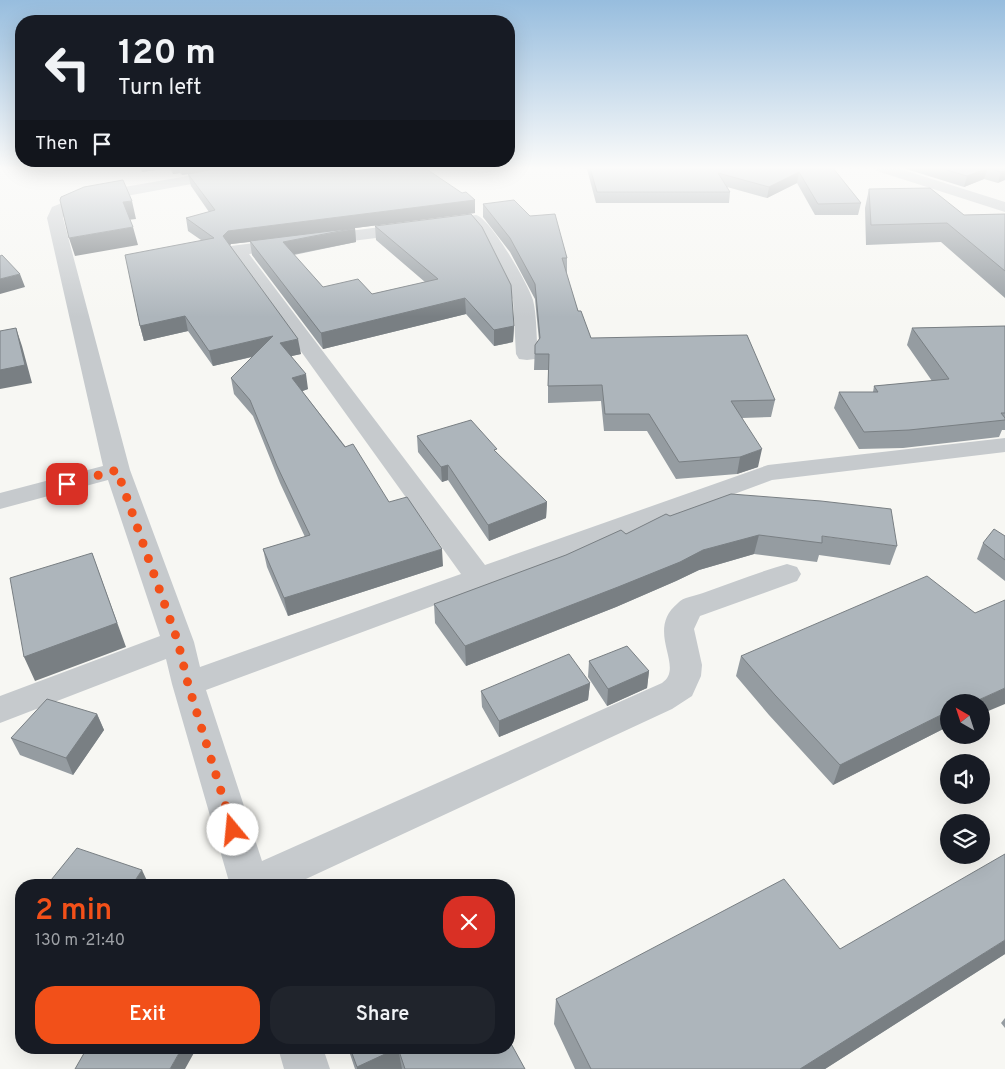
<!DOCTYPE html>
<meta charset="utf-8">
<style>
body{margin:0;font-family:Overpass,sans-serif;background:#20242c;color:#f1f3f6;height:100vh;display:flex;flex-direction:column;font-size:19px;white-space:nowrap}
*{box-sizing:border-box;margin:0}
p{font-size:16px;color:#9ea1a6}
.icon{flex:none;width:28px;height:28px;fill:none;stroke:currentColor;stroke-width:2;stroke-linecap:round;stroke-linejoin:round}
.map{position:relative;flex:1;overflow:hidden}
.side{position:absolute;left:15px;top:879px;width:500px;height:175px;display:flex;flex-direction:column;background:#171b24;border-radius:20px;box-shadow:0 5px 20px #0002}
.side>*{flex:none}
.hud{position:absolute;left:15px;top:15px;width:500px;height:152px;border-radius:20px;box-shadow:0 5px 20px #0002;background:#171b24;color:#f1f3f6;overflow:hidden}
.needle{width:32px;rotate:321deg}
.tools{position:absolute;left:940px;top:694px;display:grid;gap:10px}
.tools a{display:grid;place-items:center;width:50px;height:50px;border-radius:50%;background:#171b24;box-shadow:0 5px 20px #0002;font-size:25px}
.pin{position:absolute;display:grid;place-items:center;width:42px;height:42px;color:#fff;margin:-21px;border-radius:10px;box-shadow:0 2px 8px #0006}
.me{position:absolute;width:55px;margin:-28px;rotate:343deg;stroke-linejoin:round;filter:drop-shadow(0 0 4px #0008)}
.turn{display:flex;align-items:center;gap:18px;height:105px;padding:0 20px;font-size:22px}
.turn .icon{width:65px;height:65px;stroke-width:2.5}
.turn b{display:block;font-size:35px;line-height:42px}
.then{display:flex;align-items:center;height:48px;padding:0 20px;background:#0003;gap:10px;font-size:19px}
.round{display:grid;place-items:center;flex:none;width:52px;height:52px;border-radius:20px;background:#20242c}
.head{display:flex;align-items:center;justify-content:space-between;height:85px;padding:0 20px}
h1{font-size:30px;font-weight:600;line-height:38px;color:#f25019}
.primary-button{display:flex;gap:10px;margin-top:auto;padding:10px 20px}
.primary-button a{flex:1;height:58px;border-radius:20px;background:#f25019;color:#fff;font-size:20px;font-weight:600;line-height:58px;text-align:center}
.primary-button a+a{background:#20242c;color:#f1f3f6}
.map>svg:first-child{display:block}
.lines{fill:none;stroke-linecap:round;stroke-linejoin:round}
.minor{fill:#c6cacd;fill-rule:evenodd}
.wall{fill:#959ca1}
.shaded-wall{fill:#797f83}
.building{fill:#adb5bb;stroke:#797f83}
.route{stroke:#f25019;stroke-width:9;stroke-dasharray:0 16.2}
</style>
<div class="map">
<svg width="1005" height="1069" viewBox="0 0 1005 1069">
<rect width="100%" height="100%" fill="#f7f7f3"/>
<g class="lines">
<path class="minor" d="M234,168H265L263,171L258,172L88,203L65,213L63,218L130,470L194,642L200,667L461,574L231,254L228,250L231,246L476,215C491,219 528,284 533,300C537,316 536,337 538,354L535,359L527,360L519,359L516,354L513,300L484,240L472,226L249,254L485,565L768,465L1005,438V452L772,480L206,690L262,861L662,683C686,667 644,631 678,603C683,597 695,596 703,593C731,583 759,572 787,564L797,567L801,574L797,581L700,616L694,629L702,665L701,676L692,696L672,709L293,885H230L172,684L166,659L0,723V696L160,636L108,480L0,509V493L103,466L47,218L52,207L84,194Z
M875,168H897L1005,202V212L877,171Z
M278,1048H323L330,1069H284Z"/>
</g>
<path class="wall" d="M140,168H394L396,170L462,193L475,200V213L355,228L356,242L294,255L323,287L372,294L425,282L376,240L375,226L514,326L513,342L494,346L466,314L323,349L252,255L250,242L231,244L230,245L301,354L291,356L308,389L302,391L389,502L443,566L288,616L267,567L263,549L305,537L280,483L253,416L234,394L231,378L252,357L213,366L188,331L144,341L140,326L201,240L188,231L186,218L209,212L191,186L188,174L182,175L180,173L173,174L170,168L142,172Z
M581,168H833L861,203L858,215H815L797,183L767,198L727,187L730,192L729,203H596L587,169H584Z
M903,168H1005L998,183L984,179L964,187Z
M869,189L964,215L1005,214V298L941,242L866,245L865,208Z
M483,204L567,258V273H566L578,311L591,338L775,400L771,417L742,418L758,467L737,474L676,479L647,431H604L601,401L548,403V370H534L535,345L539,340L535,299L510,252L483,217Z
M1005,326V430H1002L999,437L903,448L859,449L834,408L839,392H873L874,386L932,381L907,345L912,328Z
M417,436L547,502L546,518L489,541L448,480L442,482L418,452Z
M670,516L897,546L890,565L819,555L817,562L754,554L699,570L676,581L616,607L466,666L435,623L434,604L626,534Z
M1005,536V581L977,559L983,543Z
M741,656L981,702H949V726L833,785L769,715L736,676Z
M589,661L649,671L647,688L607,706L588,677Z
M590,683L588,700L499,737L482,707L481,691Z
M97,714L104,730L73,775L20,755L11,738Z
M840,949L1005,954L825,1069H575L554,1024L556,999Z
M1005,1018V1028L1001,1023Z
M348,1048H509L525,1069H355Z"/>
<path class="shaded-wall" d="M141,168H170L142,172Z
M172,168H179L180,173L173,174Z
M181,168H224L182,175Z
M988,168L984,179L964,187L967,176Z
M1005,171V180L998,183L1001,172Z
M799,172L797,183L767,198L769,187Z
M475,200V213L355,228L356,242L285,256L283,242L354,229L231,244L226,250L223,236L228,231Z
M132,201L136,219L127,220L123,202Z
M133,227L138,245L75,256L69,238Z
M20,274L25,287L0,294V279Z
M465,298L466,314L323,349L321,333Z
M185,316L188,331L144,341L140,326Z
M514,326L513,342L494,346V330Z
M16,328L22,346L32,383L0,389V370Z
M273,336L276,351L213,366L209,351Z
M298,339L301,354L283,358L280,343Z
M306,374L308,389L295,394L292,378Z
M762,449L758,467L737,474L740,457Z
M448,465V480L442,482L441,467Z
M547,502L546,518L489,541L488,525Z
M759,535L754,554L699,570L676,581L616,607L466,666L465,646L703,550Z
M442,549L443,566L288,616L284,598Z
M92,553L126,647L35,681L24,657Z
M649,671L647,688L607,706L608,689Z
M590,683L588,700L499,737V721Z
M1005,688V704L981,714V702H974Z
M949,711V726L833,785L840,765Z
M97,714L104,730L73,775L66,758Z
M142,870L149,885H132Z
M1005,940V954L825,1069H800Z
M182,1048H193L195,1051L185,1069H170Z
M398,1048L402,1069H357V1067Z"/>
<path class="building" d="M221,168H394L396,170L404,168H425L462,193L466,192L475,200L228,231L223,236L298,339L280,343L306,374L292,378L345,447L353,444L389,502L407,497L442,549L284,598L263,549L310,535L277,466L250,400L231,378L273,336L209,351L185,316L140,326L125,255L214,238L186,218L215,210L188,174Z
M590,168H833L861,203L818,204L799,172L769,187L718,173L730,192H597Z
M940,168H1005V171L1001,172L988,168L967,176Z
M123,180L132,201L123,202L133,227L69,238L60,200L61,197L84,187Z
M930,188L964,215L1005,214V271L947,223L871,225L869,189Z
M514,200L530,216L555,214L567,258H562L578,311H581L591,338L747,335L775,400L731,401L762,449L740,457L679,462L649,414H605L602,385L548,386L549,354H535V345L540,338L535,284L510,238L483,204Z
M471,214L482,227L511,285L514,326L494,330L465,298L321,333L250,241L355,228L283,242L323,287L358,279L372,294L438,279L375,226Z
M2,255L20,274L0,279V256Z
M1005,326V413H1001L1005,418V420L909,430L864,432L839,392H878L874,386L949,379L912,328Z
M16,328L25,365L0,370V331Z
M471,420L497,449L494,450L547,502L488,525L448,465L441,467L417,436Z
M731,494L821,501L891,509L897,546L822,536V543L759,535L703,550L680,562L618,587L465,646L434,604L566,555L621,530L626,534L666,514L670,516Z
M994,529L1005,536V560L983,543Z
M92,553L117,623L24,657L10,578Z
M927,576L975,613L1005,600V688L974,702H949V711L840,765L775,695L741,656Z
M627,646L649,671L608,689L589,661Z
M569,654L590,683L499,721L481,691Z
M47,699L97,714L66,758L11,738Z
M77,848L142,870L132,885H47Z
M1005,854V940L800,1069H591L556,999L784,879L840,949Z
M509,1040L525,1069H405L398,1048L357,1067L350,1048H509Z
M87,1048H182L170,1069H75Z"/>
<linearGradient id="sky" x2="0" y2="1"><stop stop-color="#97bdde"/><stop offset="0.53" stop-color="#fbfbfa"/><stop offset="1" stop-color="#fbfbfa" stop-opacity="0"/></linearGradient>
<rect width="1005" height="317" fill="url(#sky)"/>
<g class="lines">
<path class="route" d="M67,484L117,470L178,642L188,684L233,830"/>
</g>
</svg>
<div class="tools">
<a><svg class="needle" viewBox="-14 -14 28 28"><path d="M0-13l5 13h-10z" fill="#e53935"/><path d="M0 13l5-13h-10z" fill="#9ea1a6"/></svg></a>
<a><svg class="icon" aria-label="sound" viewBox="0 0 24 24"><path d="M4 9h4l5-4v14l-5-4H4zM17 9q2 3 0 6"/></svg></a>
<a><svg class="icon" aria-label="layers" viewBox="0 0 24 24"><path d="M12 4l9 5-9 5-9-5zM3 14l9 5 9-5"/></svg></a>
</div>
<div class="pin" style="left:67px;top:484px;background:#d93025"><svg class="icon" aria-label="arrive" viewBox="0 0 24 24"><path d="M6 21V4h12l-3 4 3 4H6"/></svg></div>
<svg class="me" style="left:233px;top:830px" viewBox="-20 -20 40 40"><circle r="19" fill="#fff"/><path d="M0-13L10 11 0 6-10 11z" fill="#f25019"/></svg>
<div class="hud">
<div class="turn"><svg class="icon" aria-label="left" viewBox="0 0 24 24"><path d="M17 20v-9H6M10 6l-5 5 5 5"/></svg><div><b>120 m</b>Turn left</div></div>
<div class="then">Then<svg class="icon" aria-label="arrive" viewBox="0 0 24 24"><path d="M6 21V4h12l-3 4 3 4H6"/></svg></div>
</div>
<section class="side">
<div class="head"><div><h1>2 min</h1><p>130 m · 21:40</p></div><a class="round" style="background:#d93025;color:#fff"><svg class="icon" aria-label="close" viewBox="0 0 24 24"><path d="M6 6l12 12M18 6L6 18"/></svg></a></div>
<div class="primary-button"><a>Exit</a><a>Share</a></div>
</section>
</div>
